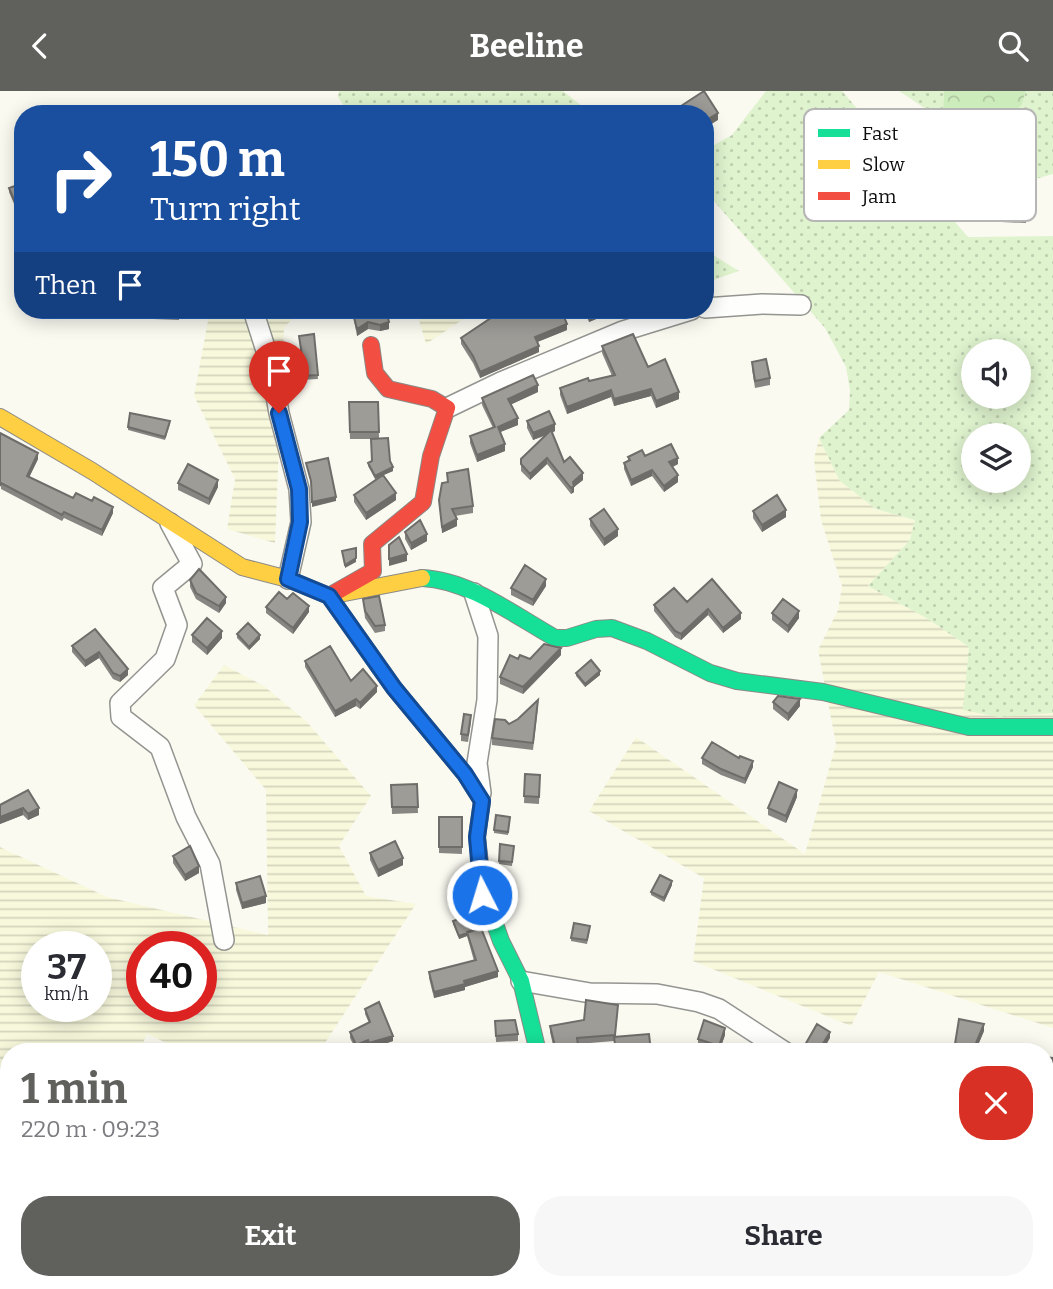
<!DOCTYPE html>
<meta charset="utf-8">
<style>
body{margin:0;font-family:Bitter,serif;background:#f7f7f7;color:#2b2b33;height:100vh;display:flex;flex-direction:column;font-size:26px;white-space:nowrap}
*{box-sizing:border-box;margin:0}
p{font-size:23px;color:#7c7c81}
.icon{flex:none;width:38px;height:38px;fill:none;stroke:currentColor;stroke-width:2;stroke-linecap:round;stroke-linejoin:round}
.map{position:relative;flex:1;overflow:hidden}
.sheet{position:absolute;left:0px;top:952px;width:1054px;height:247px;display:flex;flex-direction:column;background:#fff;border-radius:28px 28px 0 0;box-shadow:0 4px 18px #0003}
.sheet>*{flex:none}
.banner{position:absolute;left:14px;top:14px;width:700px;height:214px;border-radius:28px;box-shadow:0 4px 18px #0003;background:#1a4fa0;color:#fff;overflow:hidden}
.fabs{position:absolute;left:961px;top:248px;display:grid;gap:14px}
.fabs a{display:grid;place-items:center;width:70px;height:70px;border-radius:50%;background:#fff;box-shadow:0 4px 18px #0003;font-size:35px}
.speed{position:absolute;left:21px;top:840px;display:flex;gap:14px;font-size:35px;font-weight:700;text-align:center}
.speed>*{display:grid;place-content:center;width:91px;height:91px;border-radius:50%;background:#fff;box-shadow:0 4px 18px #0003;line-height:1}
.speed small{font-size:18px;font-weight:400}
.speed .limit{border:10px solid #d22;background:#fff;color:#111}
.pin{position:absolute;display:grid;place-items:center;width:60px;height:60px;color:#fff;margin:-72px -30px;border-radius:50% 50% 50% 0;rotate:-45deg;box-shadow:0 0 7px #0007}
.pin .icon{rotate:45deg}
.me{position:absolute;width:77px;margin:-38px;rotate:355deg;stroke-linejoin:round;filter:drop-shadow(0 0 5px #0008)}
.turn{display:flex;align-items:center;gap:24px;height:147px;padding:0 21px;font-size:32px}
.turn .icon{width:91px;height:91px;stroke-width:2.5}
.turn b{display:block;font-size:49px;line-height:60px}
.then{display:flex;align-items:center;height:66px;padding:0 21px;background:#0003;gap:14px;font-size:26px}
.round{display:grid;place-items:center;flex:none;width:74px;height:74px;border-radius:28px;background:#f7f7f7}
.headline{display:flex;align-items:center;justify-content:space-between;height:119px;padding:0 21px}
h1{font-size:42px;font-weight:700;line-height:52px;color:#60605d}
.button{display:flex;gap:14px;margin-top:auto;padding:14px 21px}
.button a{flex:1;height:80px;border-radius:28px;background:#60605d;color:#fff;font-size:28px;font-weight:700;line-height:80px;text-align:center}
.button a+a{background:#f7f7f7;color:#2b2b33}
header{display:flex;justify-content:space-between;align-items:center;height:91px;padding:0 21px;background:#60605d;color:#fff;font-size:32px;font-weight:700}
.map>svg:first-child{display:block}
.farmland{fill:url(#farmland-rules);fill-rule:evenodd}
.grass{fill:url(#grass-dots);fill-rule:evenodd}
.forest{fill:url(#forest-crowns)}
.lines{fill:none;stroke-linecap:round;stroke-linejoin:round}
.street-casing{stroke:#949490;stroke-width:22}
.fast-casing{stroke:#8b8a86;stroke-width:18}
.slow-casing{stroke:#8b8a86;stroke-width:18}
.jam-casing{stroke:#8b8a86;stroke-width:18}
.street{stroke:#fefefd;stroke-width:19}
.fast{stroke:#16e098;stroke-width:16}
.slow{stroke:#ffcf43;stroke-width:16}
.jam{stroke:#f24e42;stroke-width:16}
.wall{fill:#888682}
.shaded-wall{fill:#6f6d6a}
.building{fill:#9e9c97;stroke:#6f6d6a;stroke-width:2}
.route-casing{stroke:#114b97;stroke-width:18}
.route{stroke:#1a73e8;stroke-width:12}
.key{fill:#fff;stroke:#b6b6b6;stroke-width:2}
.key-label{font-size:19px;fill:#0d0d0d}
</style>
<header><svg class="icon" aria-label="back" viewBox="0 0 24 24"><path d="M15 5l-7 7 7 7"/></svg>Beeline<svg class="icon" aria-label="search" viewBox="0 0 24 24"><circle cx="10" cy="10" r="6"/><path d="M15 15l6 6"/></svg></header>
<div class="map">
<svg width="1053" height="1198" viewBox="0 0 1053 1198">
<defs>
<pattern id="farmland-rules" width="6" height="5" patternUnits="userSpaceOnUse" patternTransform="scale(1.75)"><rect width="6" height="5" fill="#f8f9dc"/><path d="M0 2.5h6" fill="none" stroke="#d3d4bc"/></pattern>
<pattern id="grass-dots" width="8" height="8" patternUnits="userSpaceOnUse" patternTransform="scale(1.75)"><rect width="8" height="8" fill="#dff3ce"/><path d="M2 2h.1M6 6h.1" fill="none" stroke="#becfb0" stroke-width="1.8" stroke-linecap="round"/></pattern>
<pattern id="forest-crowns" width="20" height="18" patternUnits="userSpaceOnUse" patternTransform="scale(1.75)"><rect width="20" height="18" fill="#cdecbc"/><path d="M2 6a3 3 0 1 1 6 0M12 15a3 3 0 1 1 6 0" fill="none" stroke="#afc9a0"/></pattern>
</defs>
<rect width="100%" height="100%" fill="#fbfaf1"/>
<path class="farmland" d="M210,219H303L284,236L275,452L227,438L235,388L194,305Z
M416,219H477L426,253Z
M819,347L840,390L876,418L915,429L910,449L868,495L928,528L969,556L1053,622V937L879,881L851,935L693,870L704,787L589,720L636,646L805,763L836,653L818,559L838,519L842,495L821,429L814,368Z
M224,574L264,595L307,631L371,705L339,755L366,805L416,813L319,961H186L147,943L139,961H9V1190H253L262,1198H0V756L107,806L268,844L266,699L194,614ZM37,856H96V915H37ZM142,856H201V915H142Z"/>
<path class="grass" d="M339,0H563L592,23H349L338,6Z
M766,0H842L968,146L1053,145V622L999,626L963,619L969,556L928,528L868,495L910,449L915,429L876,418L840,390L819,347L849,319L850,299L846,276L825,237L705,100V59L732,44ZM973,261H1018V306H973ZM973,345H1018V390H973Z
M899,0H944L943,18L1022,13L1026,0H1053V83L1032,89Z
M705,159L739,180L705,192Z"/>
<path class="forest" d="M944,0H1026L1022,13L1004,33L943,18Z"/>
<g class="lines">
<g class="street-casing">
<path id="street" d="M705,217L762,213L801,214
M253,219L270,272L279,322L299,398L301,431L288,488
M447,317L501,291L623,240L691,219
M170,432L192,473L163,497L177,534L165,568L120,612L121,626L160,656L186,726L210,773L224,849
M474,502L488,545L487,609L477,672L481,702
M521,890L590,902L657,903L699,911L719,918L785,961
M1045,1099L1053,1101
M586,1190L592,1198
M895,1190L909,1198
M960,1190V1198"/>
</g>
<g class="fast-casing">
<path id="fast" d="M422,487C469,489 514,524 555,547H567L596,538L612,537L647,550L710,582L737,590L823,601L969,636H1053
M483,799L501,850L521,890L538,961"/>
</g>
<g class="slow-casing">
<path id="slow" d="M0,326L92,380L242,476L288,488L329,505L422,487
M329,505L394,597L465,683L482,710L477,746L483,799"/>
</g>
<g class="jam-casing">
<path id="jam" d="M329,505L373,480L372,453L423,411L431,365L447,317L432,308L388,298L375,282L371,254"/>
</g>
<use href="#street" class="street"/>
<use href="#fast" class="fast"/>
<use href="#slow" class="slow"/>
<use href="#jam" class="jam"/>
</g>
<path class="wall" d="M23,92V126L17,112L14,113L9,101V97Z
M1002,98L1025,99L1026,132L1001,131Z
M151,219H179V229L153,228Z
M352,219H386L389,238L380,240L368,238L357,245Z
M584,219H601V226L589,231Z
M567,239L537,251L539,261L480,287L473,272L461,253V247Z
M314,243L318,288L300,289L299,272L302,271Z
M602,255L648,276L679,308L656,317L651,305L614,315L611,306L567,323L560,304V297L612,285L602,262Z
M752,271L770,287V294L755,297L752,278Z
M538,301L511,313L518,334L500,341L505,360L477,371L470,352V345L493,337L482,314V307Z
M349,311H378L379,347L390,370L393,380L383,384L396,409L366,429L354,411V404L382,385L375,388L368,375V372L372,370L371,348H350Z
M527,330L555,340L552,342L564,371L583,389L574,396V401L571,403L547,373L530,389L521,380V368L547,344L533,349L527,337Z
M170,333L165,349L128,339V336Z
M0,342L38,368L29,386L73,407L113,422L102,445L64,427L62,430L1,398Z
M645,365L678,373L672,376L678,391L664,401L652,385L631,395L624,378V372L628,370V366Z
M447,382L473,415V422L455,425L457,435L442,442L439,409L447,391Z
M178,392L218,396L209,414L178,399Z
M753,420L786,426L762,441L753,427Z
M590,428L618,445L604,455L590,435Z
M405,441L427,450L411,459L405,448Z
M190,489L226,512L219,522L196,508L190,496Z
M546,495L533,515L511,504V497Z
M363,508L385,534V540L375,542L365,527Z
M687,511L741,528L723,542L708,524L681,549L675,546L654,520V514Z
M266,516L309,521L293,543L266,522Z
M772,522L799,527L788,542L772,529Z
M95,538L128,584L120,591L113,588L99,567L85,576L72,561V555Z
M237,543L260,548L249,559L237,547Z
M192,544L222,547L207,564L192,551Z
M561,564L523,603L500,593V586L518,568H530Z
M305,570L351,590L377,601L360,618L356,615L335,626L305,576Z
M576,582L600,584L585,596L576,585Z
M773,611L800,615L788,630L773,618Z
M538,616L533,659L492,654V647L509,633Z
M471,631L468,651L461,650V643Z
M702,667L753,676L745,693L721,684L702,673Z
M525,683L540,684L539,713L524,712Z
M417,693L418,722L392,723L391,694Z
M797,706L786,732L768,724V717Z
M0,714L39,717V724L28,729L23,724L0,733Z
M439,726H462V763L439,762Z
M510,730L508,744L494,742V739Z
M514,755L512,775L499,773V770Z
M370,762L403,774L378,786L370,769Z
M173,765L199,782L185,790L173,772Z
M236,792L266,812L242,818L236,799Z
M672,794L664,811L651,804V801Z
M453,830L475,839L498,886L465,896V899L434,907L429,887V881L474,870L467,845L459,848L453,833Z
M590,838L587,853L571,850V847Z
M365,918L393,950L369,958L368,955L356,959L350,947V941L369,932L365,923Z
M618,920L615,946L651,961H615L614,950L578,953V960L575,961H552L553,954L550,941V935L584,929Z
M495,930L518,943V950L496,951Z
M984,940L975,961L955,960V953Z
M725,944L719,961H715L698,954V948Z
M1045,966L1053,967V996L1045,995Z
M1045,1107L1052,1131L1051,1146H1053V1185H1045Z"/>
<path class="shaded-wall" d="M718,22V29L705,37V30Z
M601,219V226L589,231V224Z
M368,231V238L357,245V238Z
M389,231V238L380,240V234Z
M567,233V239L535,252V246Z
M539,255V261L480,287V281Z
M538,294V301L508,315V308Z
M651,298V305L614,315V308Z
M611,299V306L567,323V316Z
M679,301V308L656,317V310Z
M518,327V334L498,342V336Z
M555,333V340L533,349V342Z
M505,353V360L477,371V364Z
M38,362V368L27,391V385Z
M547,367V373L530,389V383Z
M678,367V373L669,378V371Z
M393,376V380L375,388V385Z
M652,379V385L631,395V389Z
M583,382V389L574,396V401L571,403L573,391Z
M678,384V391L664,401V395Z
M218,389V396L209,414V408Z
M396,402V409L366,429V422Z
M336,406V410L312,416V411Z
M113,416V422L102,445V439Z
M786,419V426L762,441V434Z
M457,428V435L442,442V436Z
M618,438V445L604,455V448Z
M427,443V450L411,459V452Z
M407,463V470L389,475V468Z
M356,467V471L345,477V474Z
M546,488V495L533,515V509Z
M226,506V512L219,522V515Z
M309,515V521L293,543V537Z
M708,518V524L681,549V543Z
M799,520V527L788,542V535Z
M741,522V528L723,542V537Z
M222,540V547L207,564V557Z
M260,544V548L249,559V556Z
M561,557V564L523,603V596Z
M99,561V567L85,576V570Z
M128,578V584L120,591V585Z
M600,580V584L585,596V593Z
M377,595V601L360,618V612Z
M356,608V615L335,626V620Z
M800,608V615L788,630V623Z
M753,670V676L745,693V688Z
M797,699V706L786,732V725Z
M23,717V724L0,733V726Z
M39,717V724L28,729V723Z
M403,767V774L378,786V779Z
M199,775V782L185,790V784Z
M672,790V794L664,811V807Z
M266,805V812L242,818V812Z
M467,842V845L459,848V845Z
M498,880V886L465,896V899L434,907V901L464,890Z
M984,933V940L975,961H974V957Z
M725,937V944L719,961V955Z
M830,941V947L822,961H818Z
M393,945V950L369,958V952Z
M368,949V955L356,959V954Z
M1053,1064V1071L1047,1087V1081Z
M641,1190H644V1194L641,1198H636Z"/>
<path class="building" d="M704,0L718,22L705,30V23H682L678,17Z
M23,92V123L17,108L14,109L9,97Z
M152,219H179V223L153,222Z
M352,219H386L389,231L380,234L368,231L357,238Z
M507,219H561L567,233L535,246L539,255L480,281L473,265L461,247L494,225Z
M587,219H601L589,224Z
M314,243L318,284L300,285L299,272L303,271L299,245Z
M633,243L648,276L665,268L679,301L656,310L651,298L614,308L611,299L567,316L560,297L588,287L589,290L615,284L602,255Z
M766,268L770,287L755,290L752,271Z
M533,284L538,294L508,308L518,327L498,336L505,353L477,364L470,345L495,336L482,307Z
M349,311H378L379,341H350Z
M549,320L555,333L533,342L527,330Z
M130,322L170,330L165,346L128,336Z
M551,339L564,371L570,366L583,382L573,391L574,395L571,397L547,367L530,383L521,373V368Z
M0,342L38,362L27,385L73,407L76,402L92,410L94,406L113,416L102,439L64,421L62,424L1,392L0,395Z
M388,347L390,370L393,376L375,385L368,372L372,370L371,348Z
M671,353L678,367L669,371L678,384L664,395L652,379L631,389L624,372L630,369L628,366L642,359L645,365Z
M328,367L336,406L312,411L311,390L306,372Z
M188,373L218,389L209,408L178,392Z
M468,378L473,415L452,418L457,428L442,436L439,409L442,392L448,391L447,382Z
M383,384L396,402L366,422L354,404Z
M777,404L786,419L762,434L753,420Z
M604,418L618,438L604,448L590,428Z
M420,429L427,443L411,452L405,441Z
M399,446L407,463L389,468V454Z
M356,457V467L345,474L342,460Z
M525,474L546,488L533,509L511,497Z
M199,478L226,506L219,515L196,502L190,489Z
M712,488L741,522L723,537L708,518L681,543L675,540L654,514L674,497L687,511Z
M279,501L287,508L293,502L309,515L293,537L266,516Z
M379,505L385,534L375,535L365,520L363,508Z
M783,508L799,520L788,535L772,522Z
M207,527L222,540L207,557L192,544Z
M248,532L260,544L249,556L237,543Z
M95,538L128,578L120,585L113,582L99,561L85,570L72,555Z
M544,553L561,557L523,596L500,586L510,564L518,568L520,564L530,568Z
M330,555L351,590L363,578L377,595L360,612L356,608L335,620L305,570Z
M591,569L600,580L585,593L576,582Z
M778,605L800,608L788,623L773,611Z
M538,609L533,652L492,647L495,628L505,629L509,633L518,628Z
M464,623L471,624L468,644L461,643Z
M712,651L739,667L740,665L753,670L745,688L721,678L702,667Z
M525,683L540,684L539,706L524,705Z
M779,691L797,699L786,725L768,717Z
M417,693L418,716H392L391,694Z
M28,699L39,717L28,723L23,717L0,726V714Z
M496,724L510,726L508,741L494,739Z
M439,726H462V756H439Z
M395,750L403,767L378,779L370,762Z
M500,753L514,755L512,771L499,770Z
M190,755L199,775L185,784L173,765Z
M660,784L672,790L664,807L651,801Z
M260,785L266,805L242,812L236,792Z
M469,824L475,839L459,845L453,830Z
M574,832L590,835L587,849L571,847Z
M481,837L498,880L464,890L465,893L434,901L429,881L476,869L467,841Z
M586,909L618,914L615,944L577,947L578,954L562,957L565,961H552L554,951L550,935L584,929Z
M379,911L393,945L369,952L368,949L356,954L350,941L370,931L365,918Z
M959,928L984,933L974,957L955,953Z
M515,929L518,943L496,945L495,930Z
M704,929L725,937L719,955L698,948Z
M817,933L830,941L818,961H801Z
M649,943L651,961H616L614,946Z
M161,955L165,961H152Z
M678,956L690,961H676Z
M1045,966L1053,967V990L1045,988Z
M1045,1057L1053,1060V1064L1047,1081H1045Z
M1045,1107L1053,1110V1123L1050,1146H1053V1179L1045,1178Z
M616,1190H641L636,1198H619L613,1194Z
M714,1190H774L790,1198H723L713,1195Z
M826,1190H841L839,1198H825Z
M921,1190H938L935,1198H919Z
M972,1195L992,1196V1198H972Z"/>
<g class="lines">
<g class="route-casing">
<path id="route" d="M279,322L299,398L300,431L288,488L329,505L394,597L465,683L482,710L477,746L482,804"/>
</g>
<use href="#route" class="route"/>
</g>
<rect x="804" y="18" width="232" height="112" rx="10" class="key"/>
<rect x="818" y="38" width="32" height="8" fill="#16e098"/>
<rect x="818" y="69" width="32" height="9" fill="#ffcf43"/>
<rect x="818" y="101" width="32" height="8" fill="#f24e42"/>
<g class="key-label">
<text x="862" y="49">Fast</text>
<text x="862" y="80">Slow</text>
<text x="862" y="112">Jam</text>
</g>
</svg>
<div class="fabs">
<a><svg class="icon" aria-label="sound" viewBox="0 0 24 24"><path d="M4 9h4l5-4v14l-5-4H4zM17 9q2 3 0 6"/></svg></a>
<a><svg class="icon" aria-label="layers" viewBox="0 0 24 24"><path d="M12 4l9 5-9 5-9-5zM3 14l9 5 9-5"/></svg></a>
</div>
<div class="speed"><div>37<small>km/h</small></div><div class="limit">40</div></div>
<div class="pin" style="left:279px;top:322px;background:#d93025"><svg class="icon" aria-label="arrive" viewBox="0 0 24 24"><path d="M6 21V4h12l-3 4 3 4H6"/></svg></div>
<svg class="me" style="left:482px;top:804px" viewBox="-20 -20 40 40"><circle r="17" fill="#1a73e8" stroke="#fff" stroke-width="3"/><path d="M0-11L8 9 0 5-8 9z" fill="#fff"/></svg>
<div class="banner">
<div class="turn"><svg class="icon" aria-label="right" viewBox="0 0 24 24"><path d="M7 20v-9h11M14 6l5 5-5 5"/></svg><div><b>150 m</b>Turn right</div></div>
<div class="then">Then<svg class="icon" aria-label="arrive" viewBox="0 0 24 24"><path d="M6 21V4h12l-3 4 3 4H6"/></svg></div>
</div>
<section class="sheet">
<div class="headline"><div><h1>1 min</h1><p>220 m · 09:23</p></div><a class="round" style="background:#d93025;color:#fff"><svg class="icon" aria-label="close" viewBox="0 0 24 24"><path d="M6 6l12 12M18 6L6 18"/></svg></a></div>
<div class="button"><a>Exit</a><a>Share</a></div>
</section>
</div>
